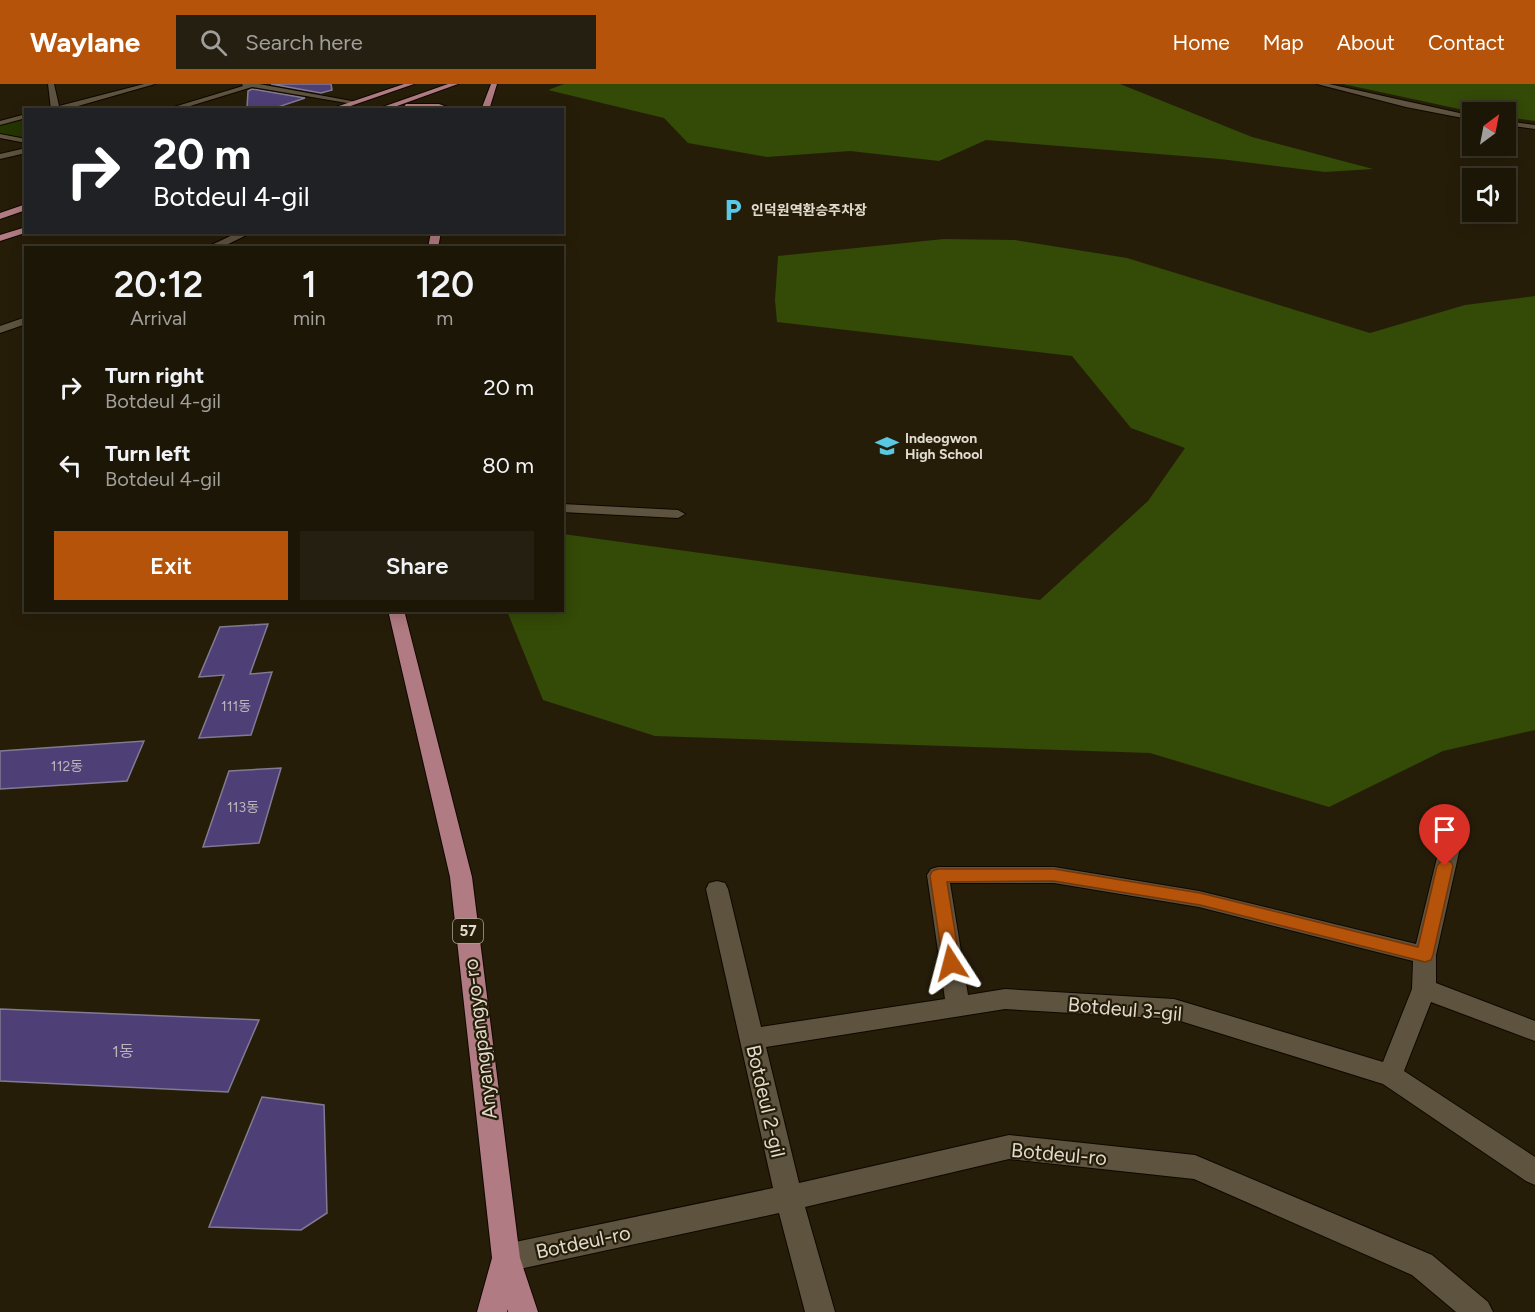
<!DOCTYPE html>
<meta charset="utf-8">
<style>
body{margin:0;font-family:Figtree,"Noto Sans KR",sans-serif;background:#251f11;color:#f1f3f6;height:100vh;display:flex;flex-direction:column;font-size:22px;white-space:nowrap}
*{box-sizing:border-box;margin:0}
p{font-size:20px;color:#a09f9b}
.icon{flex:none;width:33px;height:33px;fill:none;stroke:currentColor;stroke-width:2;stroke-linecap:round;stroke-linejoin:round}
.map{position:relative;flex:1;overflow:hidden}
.details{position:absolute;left:24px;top:162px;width:540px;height:366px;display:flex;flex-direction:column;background:#1c1607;border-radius:0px;box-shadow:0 3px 15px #0003,0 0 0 2px #3a3528}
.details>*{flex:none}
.top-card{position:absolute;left:24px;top:24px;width:540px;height:126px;border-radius:0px;box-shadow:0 3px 15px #0003,0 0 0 2px #3a3528;background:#202124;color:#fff;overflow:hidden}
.needle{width:39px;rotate:32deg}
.controls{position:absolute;left:1462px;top:18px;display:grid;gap:12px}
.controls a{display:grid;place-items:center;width:54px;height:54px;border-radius:0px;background:#1c1607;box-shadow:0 3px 15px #0003,0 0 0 2px #3a3528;font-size:30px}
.pin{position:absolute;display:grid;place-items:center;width:51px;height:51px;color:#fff;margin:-62px -26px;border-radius:50% 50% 50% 0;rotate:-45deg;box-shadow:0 0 6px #0007}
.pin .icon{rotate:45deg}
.me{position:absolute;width:66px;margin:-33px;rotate:351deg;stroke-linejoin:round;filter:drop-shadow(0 0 4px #0008)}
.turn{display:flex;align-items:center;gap:21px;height:126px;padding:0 30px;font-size:27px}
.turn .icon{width:78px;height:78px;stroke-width:2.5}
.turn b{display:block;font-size:42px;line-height:51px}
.eta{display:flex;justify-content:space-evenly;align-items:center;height:102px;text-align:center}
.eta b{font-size:36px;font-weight:600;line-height:42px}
.button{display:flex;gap:12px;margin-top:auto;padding:12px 30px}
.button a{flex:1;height:69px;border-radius:0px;background:#b45309;color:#fff;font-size:24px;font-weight:600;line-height:69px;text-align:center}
.button a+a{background:#251f11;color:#f1f3f6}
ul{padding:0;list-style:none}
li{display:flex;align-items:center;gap:18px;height:78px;padding:0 30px}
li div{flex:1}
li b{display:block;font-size:22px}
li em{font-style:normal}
header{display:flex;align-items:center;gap:36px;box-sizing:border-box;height:84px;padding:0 30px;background:#b45309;color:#fff}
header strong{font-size:28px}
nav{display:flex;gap:33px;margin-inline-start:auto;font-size:21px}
.search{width:420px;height:54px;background:#251f11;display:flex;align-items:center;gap:15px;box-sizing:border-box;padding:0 21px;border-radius:0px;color:#a09f9b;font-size:22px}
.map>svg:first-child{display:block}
.green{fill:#243502}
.forest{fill:#344a07}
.building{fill:#4f3f77;stroke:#807b92;stroke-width:1.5}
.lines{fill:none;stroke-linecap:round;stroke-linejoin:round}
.minor-casing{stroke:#0f0700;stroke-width:2}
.major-casing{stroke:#0f0700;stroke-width:2}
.minor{fill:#5e533e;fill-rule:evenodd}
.major{fill:#b07b82;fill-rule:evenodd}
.route{fill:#b45309;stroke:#753606;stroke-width:1.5}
.labels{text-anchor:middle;stroke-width:4.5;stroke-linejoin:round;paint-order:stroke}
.far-poi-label{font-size:14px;font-weight:bold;fill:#e1dbcf;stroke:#261d09;text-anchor:start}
.number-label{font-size:14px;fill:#bcb4b9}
.shield{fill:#261d09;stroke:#a9a294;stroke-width:1.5}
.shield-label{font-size:15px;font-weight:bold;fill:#e1dbcf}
.near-number-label{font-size:16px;fill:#bcb4b9}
.near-street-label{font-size:20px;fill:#e1dbcf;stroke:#261d09}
</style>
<header>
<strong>Waylane</strong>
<div class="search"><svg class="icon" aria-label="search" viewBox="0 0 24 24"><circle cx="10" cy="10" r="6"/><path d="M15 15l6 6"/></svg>Search here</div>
<nav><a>Home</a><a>Map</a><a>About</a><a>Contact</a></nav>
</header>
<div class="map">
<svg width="1535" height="1228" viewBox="0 0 1535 1228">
<rect width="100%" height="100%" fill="#261d09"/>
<path class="green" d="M25,34V56L0,50V41Z"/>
<path class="forest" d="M564,0H1120L1252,53L1373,85L1325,88L1220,75L986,56L939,77L850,67L767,73L688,59L664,34L548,6Z
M1343,0H1535V37L1506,33V28H1473Z
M944,155L1015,156L1127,174L1370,249L1465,221L1535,212V646L1443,667L1329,723L1150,669L655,652L543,616L507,527L562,526L563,450L1040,516L1148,417L1185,364L1131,344L1072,272L777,238L775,216L778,172Z"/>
<path class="building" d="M271,0H331L332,6L321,9Z
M252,5L305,14L269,26L247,24L248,7Z
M268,540L250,590L272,588L251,651L199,654L224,591L199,593L220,543Z
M144,657L127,697L0,705V667Z
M281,684L259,759L203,763L229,687Z
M0,925L259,936L228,1008L0,997Z
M262,1013L324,1021L327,1129L301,1146L209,1143Z"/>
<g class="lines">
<g class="minor-casing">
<path id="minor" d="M48,0H54L59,22L144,0H155L64,26H51Z
M242,0H259L357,18L353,20L252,3L177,26H164L243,2Z
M1317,0H1329L1473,32V36L1406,23Z
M26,30V34L0,41V37Z
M1506,37L1535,41V45L1506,41Z
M0,50L26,55V59L0,54Z
M26,64V69L0,75V70Z
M239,148H253L220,164H205Z
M266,148H310L306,151H270Z
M26,233V240L0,249V242Z
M562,420L678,426L685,430L678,434L562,428Z
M1456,730L1463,732L1466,737L1436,871V899L1535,937V957L1431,918L1404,987L1535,1073V1101L1526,1097L1383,1000L1174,935L1005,925L766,963L799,1099L1009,1051L1195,1071L1432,1171L1488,1218L1493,1228H1456L1412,1191L1194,1095L1009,1075L805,1123L835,1228H805L779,1129L506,1188L496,1184L492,1174L496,1164L506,1160L773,1104L706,805L709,799L717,797L725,799L728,805L761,943L945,915L927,791L931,785L938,783H1054L1199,807L1416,860L1446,737L1449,732ZM950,799H1054L1199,823L1413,877L1412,905L1383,978L1174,915L1005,905L968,911Z"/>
</g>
<g class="major-casing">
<path id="major" d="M404,0H414L339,26H327Z
M448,0H458L386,26H374Z
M491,0H497L489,26H481Z
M406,20H439L455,26L403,24Z
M26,120V126L0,135V129Z
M26,143V148H28L0,157V151Z
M431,148H441L438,164H428Z
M388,526H404L472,793L520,1174L538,1228H508L507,1225V1228H477L492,1174L450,793Z"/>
</g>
<use href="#minor" class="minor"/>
<use href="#major" class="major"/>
</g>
<path class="route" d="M1445,776L1451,778L1453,782L1433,871L1431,876L1425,878L1200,821L1054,797L947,798L960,879L957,884L951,886L945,884L943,879L930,792L932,787L938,785H1054L1200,809L1418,863L1437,782L1440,778Z"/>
<defs>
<g id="parking-bare" transform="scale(1.8)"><path d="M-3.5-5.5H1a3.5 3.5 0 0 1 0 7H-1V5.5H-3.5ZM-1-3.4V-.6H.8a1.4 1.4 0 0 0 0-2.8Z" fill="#59c8e5" stroke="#261d09" stroke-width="2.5" paint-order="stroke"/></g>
<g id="school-bare" transform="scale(1.8)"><path d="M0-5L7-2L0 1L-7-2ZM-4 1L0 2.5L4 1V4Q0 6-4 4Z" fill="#59c8e5" stroke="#261d09" stroke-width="2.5" paint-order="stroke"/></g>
</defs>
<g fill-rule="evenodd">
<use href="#parking-bare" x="733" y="126"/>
<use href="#school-bare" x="887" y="362"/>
</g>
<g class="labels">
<g class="far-poi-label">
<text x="751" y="131">인덕원역환승주차장</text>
<text x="905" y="359">Indeogwon<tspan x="905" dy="16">High School</tspan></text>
</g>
<g class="number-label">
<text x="236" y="627">111동</text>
<text x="67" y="687">112동</text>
<text x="243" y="728">113동</text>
</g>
<rect class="shield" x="453" y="835" width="30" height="24" rx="4.5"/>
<g class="shield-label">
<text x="468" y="852">57</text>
</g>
<g class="near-number-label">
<text x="123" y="973">1동</text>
</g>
<g class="near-street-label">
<text transform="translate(1125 925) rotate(5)" y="7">Botdeul 3-gil</text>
<text transform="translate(480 955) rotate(-97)" y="7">Anyangpangyo-ro</text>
<text transform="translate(766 1017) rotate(77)" y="7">Botdeul 2-gil</text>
<text transform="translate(1059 1070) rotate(5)" y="7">Botdeul-ro</text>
<text transform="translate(583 1158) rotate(-12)" y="7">Botdeul-ro</text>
</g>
</g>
</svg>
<div class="controls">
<a><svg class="needle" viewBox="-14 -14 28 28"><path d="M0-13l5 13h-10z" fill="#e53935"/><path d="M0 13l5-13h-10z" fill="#a09f9b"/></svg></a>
<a><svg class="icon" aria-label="sound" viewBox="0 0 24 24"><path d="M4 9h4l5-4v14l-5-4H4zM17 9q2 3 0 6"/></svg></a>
</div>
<div class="pin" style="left:1445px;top:782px;background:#d93025"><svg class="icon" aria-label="arrive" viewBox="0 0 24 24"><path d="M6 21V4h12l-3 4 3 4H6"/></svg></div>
<svg class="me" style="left:951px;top:879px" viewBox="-20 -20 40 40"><path d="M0-17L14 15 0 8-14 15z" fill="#b45309" stroke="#fff" stroke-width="4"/></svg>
<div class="top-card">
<div class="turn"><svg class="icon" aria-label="right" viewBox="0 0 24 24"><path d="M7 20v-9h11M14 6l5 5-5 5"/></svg><div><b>20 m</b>Botdeul 4-gil</div></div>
</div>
<section class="details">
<div class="eta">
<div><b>20:12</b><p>Arrival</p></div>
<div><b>1</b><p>min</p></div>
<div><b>120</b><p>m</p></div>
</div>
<ul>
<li><svg class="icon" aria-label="right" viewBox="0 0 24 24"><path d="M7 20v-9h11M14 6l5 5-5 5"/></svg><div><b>Turn right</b><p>Botdeul 4-gil</p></div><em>20 m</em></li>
<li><svg class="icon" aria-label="left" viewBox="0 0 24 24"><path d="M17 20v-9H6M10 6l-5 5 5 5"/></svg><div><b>Turn left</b><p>Botdeul 4-gil</p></div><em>80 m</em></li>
</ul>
<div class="button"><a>Exit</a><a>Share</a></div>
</section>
</div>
